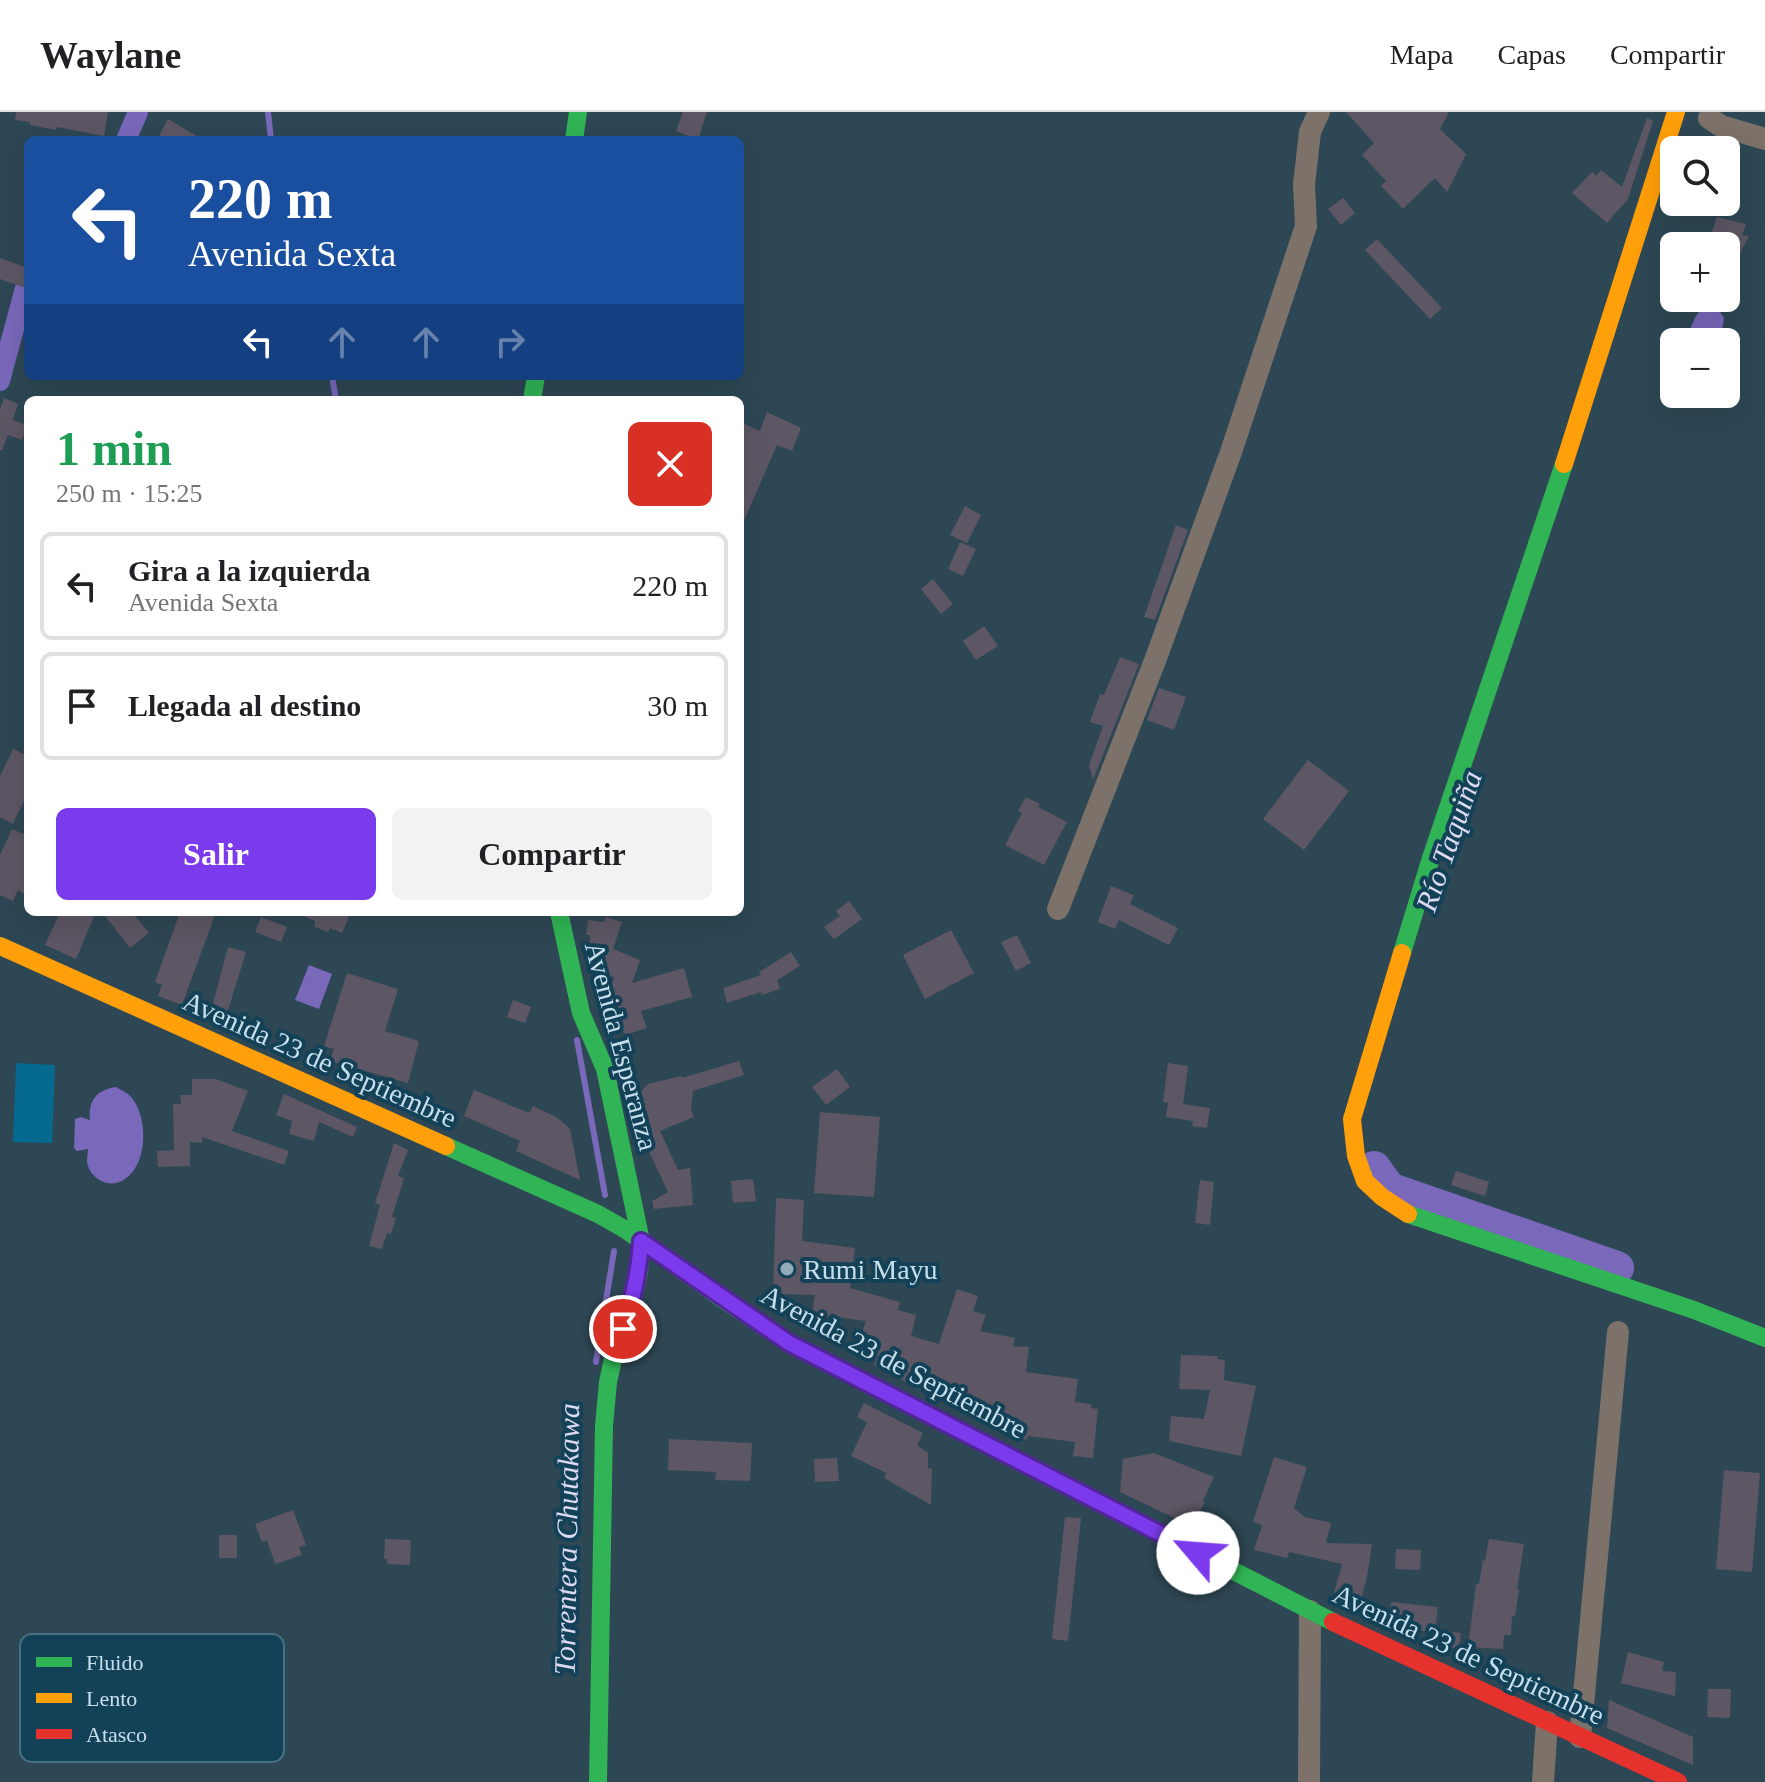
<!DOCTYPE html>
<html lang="es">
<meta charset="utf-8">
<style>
body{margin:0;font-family:Georgia,serif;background:#f2f2f2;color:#202124;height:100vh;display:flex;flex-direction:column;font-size:30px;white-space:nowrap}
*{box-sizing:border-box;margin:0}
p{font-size:26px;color:#757577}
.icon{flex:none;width:44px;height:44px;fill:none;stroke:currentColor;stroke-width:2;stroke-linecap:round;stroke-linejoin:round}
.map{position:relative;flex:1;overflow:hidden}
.sheet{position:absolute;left:24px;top:284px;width:720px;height:520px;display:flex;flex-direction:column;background:#fff;border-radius:12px;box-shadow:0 8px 32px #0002}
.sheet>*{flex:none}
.guide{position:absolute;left:24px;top:24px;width:720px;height:244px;border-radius:12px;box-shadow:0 8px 32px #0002;background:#1a4fa0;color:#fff;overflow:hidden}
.buttons{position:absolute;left:1660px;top:24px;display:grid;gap:16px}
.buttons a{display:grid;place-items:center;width:80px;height:80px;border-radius:12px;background:#fff;box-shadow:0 8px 32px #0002;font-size:40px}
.pin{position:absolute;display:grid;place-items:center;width:68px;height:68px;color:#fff;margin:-34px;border:4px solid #fff;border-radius:50%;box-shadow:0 2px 8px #0007}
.me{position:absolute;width:88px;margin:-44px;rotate:297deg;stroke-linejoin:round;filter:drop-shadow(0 0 6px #0008)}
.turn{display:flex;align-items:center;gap:28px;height:168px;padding:0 32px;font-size:36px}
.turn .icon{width:104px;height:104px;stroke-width:2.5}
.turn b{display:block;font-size:56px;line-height:68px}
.lanes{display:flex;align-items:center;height:76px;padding:0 32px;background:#0003;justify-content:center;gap:40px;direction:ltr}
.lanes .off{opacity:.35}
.round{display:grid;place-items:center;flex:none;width:84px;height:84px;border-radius:12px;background:#f2f2f2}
.head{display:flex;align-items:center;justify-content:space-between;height:136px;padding:0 32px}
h1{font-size:48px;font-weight:700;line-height:60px;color:#1e9e55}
.action{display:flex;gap:16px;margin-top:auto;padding:16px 32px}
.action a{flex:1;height:92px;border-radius:12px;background:#7c3aed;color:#fff;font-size:32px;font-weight:700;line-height:92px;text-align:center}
.action a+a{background:#f2f2f2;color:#202124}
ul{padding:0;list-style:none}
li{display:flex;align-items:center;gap:24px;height:108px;margin:0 16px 12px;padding:0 16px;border:4px solid #e0e0e0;border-radius:12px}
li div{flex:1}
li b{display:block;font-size:30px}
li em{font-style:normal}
header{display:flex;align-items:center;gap:48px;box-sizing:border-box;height:112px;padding:0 40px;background:#fff;border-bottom:2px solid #e0e0e0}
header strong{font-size:38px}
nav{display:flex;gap:44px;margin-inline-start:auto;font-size:28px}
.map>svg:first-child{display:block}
.green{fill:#066a90}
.water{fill:#7a68bb}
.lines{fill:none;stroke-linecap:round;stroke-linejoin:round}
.stream{stroke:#7a68bb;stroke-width:6}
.canal{stroke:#7a68bb;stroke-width:20}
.river{stroke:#7a68bb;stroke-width:34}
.building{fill:#5d5664}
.street{stroke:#7d726a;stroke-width:22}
.fast{stroke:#30b455;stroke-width:18}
.slow{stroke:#ff9f0a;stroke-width:18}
.jam{stroke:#e5322d;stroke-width:18}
.route-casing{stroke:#51269a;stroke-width:20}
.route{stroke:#7c3aed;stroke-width:14}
.poi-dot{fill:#91aab7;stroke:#134258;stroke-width:3}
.labels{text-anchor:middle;stroke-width:8;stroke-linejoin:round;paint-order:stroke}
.street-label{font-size:28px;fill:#c7dfed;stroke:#134258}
.poi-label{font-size:28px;fill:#c7dfed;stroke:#134258;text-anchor:start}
.water-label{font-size:30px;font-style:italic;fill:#ddd9f1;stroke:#134258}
.key{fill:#134258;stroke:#497185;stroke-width:2}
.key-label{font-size:22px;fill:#c7dfed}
</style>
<header>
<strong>Waylane</strong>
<nav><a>Mapa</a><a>Capas</a><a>Compartir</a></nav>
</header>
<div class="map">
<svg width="1765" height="1670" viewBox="0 0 1765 1670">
<rect width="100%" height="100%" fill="#2e4754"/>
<path class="green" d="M16,951L55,953L52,1031L13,1030Z"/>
<path class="water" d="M1716,194L1724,206L1720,230H1684L1696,204L1703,195Z
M309,853L332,862L319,897L295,888Z
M116,975C121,978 128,981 132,986C148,1006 148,1052 125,1067C110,1078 89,1067 87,1049C87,1048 88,1039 88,1037L77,1039L74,1036L75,1007L81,1005L90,1008C88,988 97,978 116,975Z"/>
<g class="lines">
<path class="stream" d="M268,0L271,28
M332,264L336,288
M577,928L605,1083
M596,1250L614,1139"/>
<path class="canal" d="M126,28L138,0
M0,269L25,176H28"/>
<path class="river" d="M1374,1056L1389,1077L1617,1156"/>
</g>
<path class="building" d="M16,0H108L104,24L57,15L56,18L30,13V10L15,8Z
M683,0H707L698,28L676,19Z
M1346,0H1449L1440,17L1466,42L1447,80L1435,66L1403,97L1381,74L1386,69L1362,43L1374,31Z
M1647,6L1653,9L1628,87L1607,111L1572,81L1592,60L1596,64L1601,58L1622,75Z
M168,7L203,28H157Z
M1343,86L1355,101L1341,113L1328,97Z
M1717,105L1746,112L1742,123L1749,124L1726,168V134L1709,128Z
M1377,127L1442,196L1430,207L1365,138Z
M0,146L28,156V177L0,167Z
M4,286L18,292L13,308L27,313L22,328L8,323L2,338H0V297Z
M767,300L801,316L792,339L777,333L740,418V310L760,319Z
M965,394L981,403L967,431L950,423Z
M1176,413L1188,418L1155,508L1144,505Z
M960,430L976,437L963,464L948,457Z
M933,467L953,492L941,502L921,477Z
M984,514L998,534L976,548L963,529Z
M1120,545L1139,552L1093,668L1089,653L1103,614L1090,610L1100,582L1104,583Z
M1159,576L1186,585L1174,618L1147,608Z
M13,637L28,644V680L13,712L0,705V664Z
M1308,648L1349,679L1304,738L1263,707Z
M1026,685L1040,692L1038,695L1067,710L1044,753L1005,733L1022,701L1018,699Z
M12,717L28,724V784L18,778L13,789L0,783V743Z
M1111,774L1134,783L1130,792L1178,816L1169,833L1119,808L1115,817L1098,810Z
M849,789L862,807L834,827L824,815L840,804L836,799Z
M60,800H96L76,847L45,833Z
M102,800H132L149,821L130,836Z
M180,800H216L182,893L158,884L162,873L155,870Z
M294,800H351L342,821L330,816L328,820L315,815V809Z
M261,805L287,815L281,830L255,820Z
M606,805L622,810L613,837L640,848L632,871L684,856L692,885L641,899L647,916L625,923L610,880L614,865L591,860L590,853V823H586L588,808L604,810Z
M951,818L974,861L925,887L903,843Z
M1017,823L1031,851L1016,859L1001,830Z
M228,835L246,840L224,911L209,907Z
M791,840L800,854L777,868L780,877L762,883L761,880L727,891L723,876L761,863L759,860Z
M347,861L398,877L385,919L419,929L408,971L330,949L334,937L324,934Z
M513,888L531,895L525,911L507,905Z
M739,949L744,963L693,979L691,998L694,1005L660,1019L678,1058L690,1056L693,1093L654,1097L652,1089L668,1080L645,1031L649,1029L637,1001L642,1000L637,984L648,972L681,964L682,966Z
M1168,951L1188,954L1183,992L1210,996L1207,1016L1192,1014L1193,1009L1166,1005L1168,991L1163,990Z
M837,957L850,975L826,993L812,975Z
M192,967H216L248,979L232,1019L289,1039L284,1053L202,1025V1031L190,1030V1054L158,1055L157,1039L174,1038L173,992H181L180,983H192Z
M474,978L529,1001L533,994L558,1006L570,1017L580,1068L516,1039L520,1029L464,1004Z
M284,982L357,1015L353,1025L319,1010L314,1029L289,1022L292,1009L276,1003Z
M820,1000L880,1005L874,1085L814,1081Z
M394,1031L408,1038L398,1064L404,1066L392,1105L396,1106L391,1122L387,1121L382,1137L369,1134L380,1093L375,1091Z
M1456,1059L1489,1070L1485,1084L1451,1073Z
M753,1067L756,1089L733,1091L731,1069Z
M1200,1068L1214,1070L1210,1113L1195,1111Z
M776,1086L804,1088L802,1129L855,1136L850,1176L900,1190L898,1198L916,1203L911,1224L939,1232L957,1177L978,1184L973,1199L986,1203L980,1219L1015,1226L1013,1234L1029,1235L1026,1260L1078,1267L1075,1290L1091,1292V1296L1098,1297L1093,1346L1073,1344L1075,1330L1028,1324L1026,1328L1000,1317L1002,1302L965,1296L966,1294L940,1287L923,1278L924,1274L906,1270L883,1258L884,1256L874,1253L879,1236L859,1231L866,1209L812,1202L815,1183L773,1182Z
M1181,1243L1218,1244L1217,1247L1225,1248L1224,1268L1256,1274L1241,1344L1169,1329L1171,1304L1204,1307L1210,1278L1179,1277Z
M864,1291L923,1321L917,1333L928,1341V1356L932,1357L931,1393L884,1366L886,1361L851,1344L867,1310L857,1305Z
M669,1327L752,1331L750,1369L715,1368L716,1360L668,1358Z
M1154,1341L1214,1365L1203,1389L1205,1390L1191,1414L1120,1380L1123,1347Z
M1274,1345L1307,1355L1294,1396L1305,1405L1331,1411L1326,1431L1372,1432L1367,1465L1361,1488L1334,1481L1342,1452L1289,1440L1287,1446L1254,1438L1262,1413L1253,1410Z
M837,1346L839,1369L815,1370L814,1347Z
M1724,1358L1760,1361L1752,1460L1716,1457Z
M293,1398L306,1433L299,1435L302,1443L275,1452L267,1428L262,1430L255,1412Z
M1065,1405L1081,1406L1068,1529L1052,1527Z
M219,1423H237V1446H219Z
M385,1427L411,1428L410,1453L387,1452V1447H384Z
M1489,1427L1524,1432L1517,1477L1519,1478L1515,1505L1512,1504L1511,1523H1504L1503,1537L1468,1535L1476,1472H1479L1483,1448L1485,1449Z
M1396,1437L1421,1438L1420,1458L1395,1457Z
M1391,1490L1438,1495L1435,1520L1394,1517L1389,1515Z
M1439,1518L1461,1521L1459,1537L1437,1534Z
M1628,1540L1664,1550L1662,1559L1676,1560L1675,1584L1621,1571Z
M1708,1577H1731L1730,1606L1707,1605Z
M1609,1588L1693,1625V1653L1607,1616Z"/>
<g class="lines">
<path class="street" d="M1709,6L1721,14L1765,27
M1058,797L1156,546L1231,340L1306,114L1304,72L1310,20L1319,0
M1580,1625L1618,1220
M1309,1670L1310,1499
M1543,1670L1547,1610"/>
<path class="fast" d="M574,28L578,0
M532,288L536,264
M559,800L581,901L605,957L641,1129L639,1159L631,1195L615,1238L608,1270L604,1314L598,1670
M1402,841L1430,749L1564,352
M446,1034L598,1102L626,1118L721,1186L789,1231L1333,1510
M1408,1102L1694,1198L1765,1226"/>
<path class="slow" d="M1564,352L1676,0
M0,834L446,1034
M1402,841L1352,1007L1356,1044L1365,1069L1382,1085L1408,1102"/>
<path class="jam" d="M1333,1510L1678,1670"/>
</g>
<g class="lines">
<g class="route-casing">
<path id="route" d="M623,1217C633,1188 639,1160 641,1129L789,1231L1198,1441"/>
</g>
<use href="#route" class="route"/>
</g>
<circle class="poi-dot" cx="787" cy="1157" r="8"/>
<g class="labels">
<g class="street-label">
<text transform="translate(622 934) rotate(75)" y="10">Avenida Esperanza</text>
<text transform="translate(320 947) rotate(24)" y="10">Avenida 23 de Septiembre</text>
<text transform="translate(894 1249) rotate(28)" y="10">Avenida 23 de Septiembre</text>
<text transform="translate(1469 1542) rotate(25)" y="10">Avenida 23 de Septiembre</text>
</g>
<g class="poi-label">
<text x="803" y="1167">Rumi Mayu</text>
</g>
<g class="water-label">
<text transform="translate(1449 729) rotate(-71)" y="10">Río Taquiña</text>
<text transform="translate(567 1427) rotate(-89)" y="10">Torrentera Chutakawa</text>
</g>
</g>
<rect x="20" y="1522" width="264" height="128" rx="12" class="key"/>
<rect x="36" y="1545" width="36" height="10" fill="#30b455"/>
<rect x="36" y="1581" width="36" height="10" fill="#ff9f0a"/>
<rect x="36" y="1617" width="36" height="10" fill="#e5322d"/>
<g class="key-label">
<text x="86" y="1558">Fluido</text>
<text x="86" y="1594">Lento</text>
<text x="86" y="1630">Atasco</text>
</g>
</svg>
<div class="buttons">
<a><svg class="icon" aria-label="search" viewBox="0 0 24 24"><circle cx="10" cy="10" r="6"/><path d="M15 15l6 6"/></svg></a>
<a>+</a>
<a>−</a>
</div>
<div class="pin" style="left:623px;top:1217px;background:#d93025"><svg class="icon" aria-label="arrive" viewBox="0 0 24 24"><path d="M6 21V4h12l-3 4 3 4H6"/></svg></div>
<svg class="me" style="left:1198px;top:1441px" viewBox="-20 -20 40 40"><circle r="19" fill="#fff"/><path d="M0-13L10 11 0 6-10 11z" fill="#7c3aed"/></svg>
<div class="guide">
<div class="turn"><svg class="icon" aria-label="left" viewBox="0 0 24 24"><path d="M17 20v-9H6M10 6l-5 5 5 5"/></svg><div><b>220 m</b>Avenida Sexta</div></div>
<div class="lanes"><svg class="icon" aria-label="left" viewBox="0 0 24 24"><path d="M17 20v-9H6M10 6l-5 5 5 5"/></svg><svg class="icon off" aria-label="ahead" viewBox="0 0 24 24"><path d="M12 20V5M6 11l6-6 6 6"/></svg><svg class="icon off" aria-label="ahead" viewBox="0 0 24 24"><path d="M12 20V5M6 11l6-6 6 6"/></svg><svg class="icon off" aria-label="right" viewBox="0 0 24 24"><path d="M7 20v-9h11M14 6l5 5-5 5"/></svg></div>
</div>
<section class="sheet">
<div class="head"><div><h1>1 min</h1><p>250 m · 15:25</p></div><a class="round" style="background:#d93025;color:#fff"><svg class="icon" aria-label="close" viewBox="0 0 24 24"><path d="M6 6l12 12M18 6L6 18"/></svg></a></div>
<ul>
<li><svg class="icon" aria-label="left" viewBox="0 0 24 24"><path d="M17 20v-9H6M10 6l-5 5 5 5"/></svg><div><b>Gira a la izquierda</b><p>Avenida Sexta</p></div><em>220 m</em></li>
<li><svg class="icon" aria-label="arrive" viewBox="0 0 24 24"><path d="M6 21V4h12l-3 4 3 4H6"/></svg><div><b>Llegada al destino</b></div><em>30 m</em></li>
</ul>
<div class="action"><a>Salir</a><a>Compartir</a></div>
</section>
</div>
